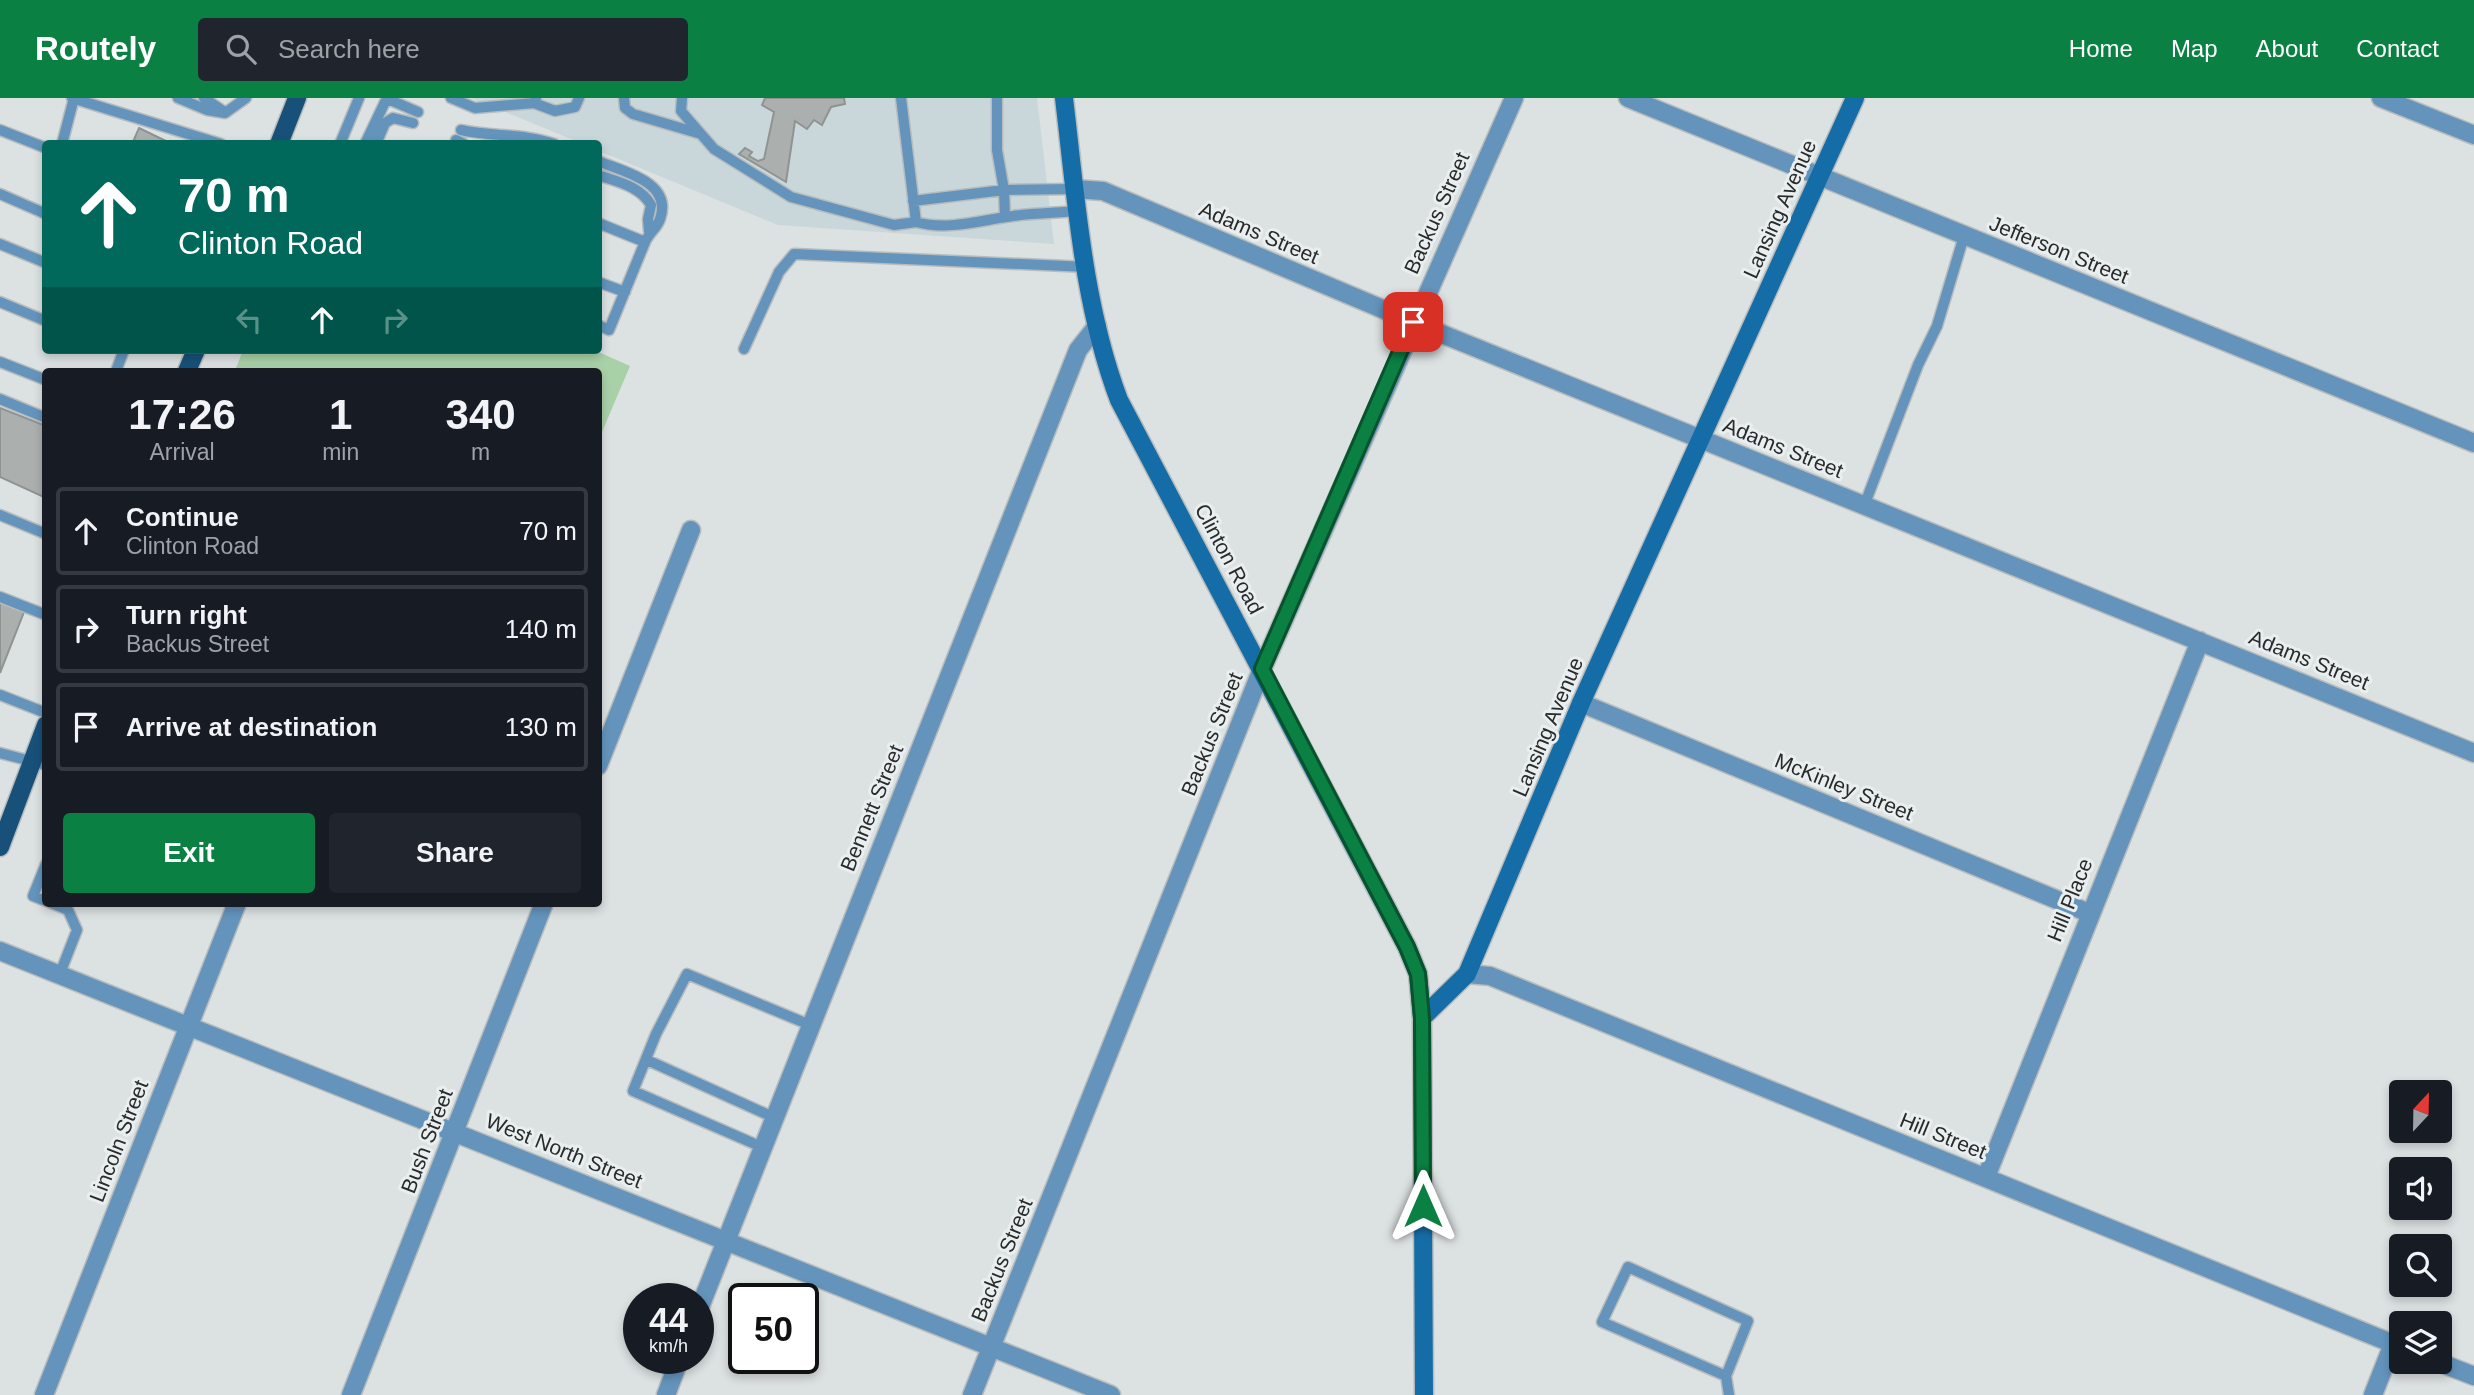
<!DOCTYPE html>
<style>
body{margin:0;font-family:Helvetica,sans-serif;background:#20242c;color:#f1f3f6;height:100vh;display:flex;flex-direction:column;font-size:26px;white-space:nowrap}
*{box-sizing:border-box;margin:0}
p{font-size:23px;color:#9ea1a6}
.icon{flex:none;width:38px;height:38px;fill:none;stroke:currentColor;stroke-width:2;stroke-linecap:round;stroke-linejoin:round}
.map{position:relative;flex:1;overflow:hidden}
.side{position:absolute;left:42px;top:270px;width:560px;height:539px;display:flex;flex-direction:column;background:#171b24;border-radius:7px;box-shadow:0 4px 10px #0003}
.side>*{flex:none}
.guide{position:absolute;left:42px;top:42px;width:560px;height:214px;border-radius:7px;box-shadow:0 4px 10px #0003;background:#00695c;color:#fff;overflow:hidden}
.needle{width:46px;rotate:22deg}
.tools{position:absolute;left:2389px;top:982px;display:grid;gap:14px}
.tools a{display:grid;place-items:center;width:63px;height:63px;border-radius:7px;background:#171b24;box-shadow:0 4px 10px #0003;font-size:35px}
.speed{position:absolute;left:623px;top:1185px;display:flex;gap:14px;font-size:35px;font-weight:700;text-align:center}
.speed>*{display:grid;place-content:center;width:91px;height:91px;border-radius:50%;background:#171b24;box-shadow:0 4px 10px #0003;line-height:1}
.speed small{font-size:18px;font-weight:400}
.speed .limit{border:4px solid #111;border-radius:10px;background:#fff;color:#111}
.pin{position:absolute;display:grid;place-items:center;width:60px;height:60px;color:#fff;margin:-30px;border-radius:14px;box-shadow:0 4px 10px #0006}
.me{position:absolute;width:77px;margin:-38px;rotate:0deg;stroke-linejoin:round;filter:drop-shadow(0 0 5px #0008)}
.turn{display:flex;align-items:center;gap:24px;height:147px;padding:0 21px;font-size:32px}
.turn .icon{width:91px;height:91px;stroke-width:2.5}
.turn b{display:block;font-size:49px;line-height:60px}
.lanes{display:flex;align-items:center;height:66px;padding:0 21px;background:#0003;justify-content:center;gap:35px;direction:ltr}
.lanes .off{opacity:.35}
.eta{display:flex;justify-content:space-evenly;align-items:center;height:119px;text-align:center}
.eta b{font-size:42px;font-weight:800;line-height:49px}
.cta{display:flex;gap:14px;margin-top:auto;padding:14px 21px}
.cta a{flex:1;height:80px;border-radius:7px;background:#0b8043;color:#fff;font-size:28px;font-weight:800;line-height:80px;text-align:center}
.cta a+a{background:#20242c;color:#f1f3f6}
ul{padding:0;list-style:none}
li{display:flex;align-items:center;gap:21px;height:88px;margin:0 14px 10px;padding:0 7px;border:4px solid #363941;border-radius:7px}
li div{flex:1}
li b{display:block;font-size:26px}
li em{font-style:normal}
header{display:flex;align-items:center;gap:42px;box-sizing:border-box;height:98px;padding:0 35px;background:#0b8043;color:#fff}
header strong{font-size:33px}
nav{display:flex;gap:38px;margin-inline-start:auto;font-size:24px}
.search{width:490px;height:63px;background:#20242c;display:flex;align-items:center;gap:18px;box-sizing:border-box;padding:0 24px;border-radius:7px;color:#9ea1a6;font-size:26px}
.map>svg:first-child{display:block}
.built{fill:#cad7da}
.green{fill:#a9d1a8}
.building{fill:#abafae;stroke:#8f9492;stroke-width:2}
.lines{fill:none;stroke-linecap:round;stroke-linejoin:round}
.service-casing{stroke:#b8bcbd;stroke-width:13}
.minor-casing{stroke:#b8bcbd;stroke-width:21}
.secondary-casing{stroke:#b8bcbd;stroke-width:21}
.primary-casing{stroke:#b8bcbd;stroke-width:21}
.service{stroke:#6494bc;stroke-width:10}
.minor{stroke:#6494bc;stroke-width:18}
.secondary{stroke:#156da7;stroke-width:18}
.primary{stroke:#17517a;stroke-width:18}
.route-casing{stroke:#07532c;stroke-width:18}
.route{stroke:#0b8043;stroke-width:12}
.labels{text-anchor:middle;stroke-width:6;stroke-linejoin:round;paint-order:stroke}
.street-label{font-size:21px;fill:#282a2b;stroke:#e9eeef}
</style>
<header>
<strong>Routely</strong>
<div class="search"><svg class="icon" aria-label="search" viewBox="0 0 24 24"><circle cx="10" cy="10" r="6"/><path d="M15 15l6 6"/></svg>Search here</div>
<nav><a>Home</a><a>Map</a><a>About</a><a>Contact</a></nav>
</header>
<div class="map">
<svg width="2474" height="1297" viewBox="0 0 2474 1297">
<rect width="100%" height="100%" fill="#dce1e2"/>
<path class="built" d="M471,0H1037L1054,146L778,127L599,53L598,46L581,45Z"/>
<path class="green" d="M243,252H594L630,268L599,341L598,273H235Z"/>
<path class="building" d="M765,0H844L845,6L831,9L822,27L814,22L807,31L795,23L786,84L739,56L745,50L752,54L749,58L758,63L764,61L774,14L762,7Z
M139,30L172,46H132Z
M0,310L46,328V400L0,379Z
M0,504L24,514L0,575Z"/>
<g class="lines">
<g class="service-casing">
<path id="service" d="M72,0L221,46
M178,0L207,12L225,15L246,0
M204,0L223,13
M451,0L475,10L534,5L536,0
M624,0L625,10L633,16L701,36
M682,0L681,13L714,51L791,99L894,127L916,124
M901,0L916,124C948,133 981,122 1013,118C1034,115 1057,115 1078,113
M997,0V52L1004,92L1075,91
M534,5L555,13L575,9L579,0
M0,32L46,50
M461,32C493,39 523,35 554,46
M456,42L464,46
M62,46L74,0
M340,46L359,0
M365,46L385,4L390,2L418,14
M376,46L385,25L393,20L413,25
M598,63C624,74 673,84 660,121C657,130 649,135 645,144
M598,77C618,84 640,88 651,107L648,121L649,133
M0,96L46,116
M913,103L1004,92L1005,119
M598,125L645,144L609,232L598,227
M0,146L46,165
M598,184L625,194
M0,204L46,223
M744,251L779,174L794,156L1087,169
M0,264L46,282
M116,273L124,252
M0,301L46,320
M1864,408L1918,267L1937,228L1964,138
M0,417L46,436
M0,499L46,517
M0,597L46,615
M0,655L46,667
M46,766L33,798L46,803
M51,805L68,812L77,832L59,878
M647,962L775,1020
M764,1050L633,993L656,936L687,876L810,927
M1726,1278L1602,1224L1628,1169L1748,1223L1726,1278L1729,1297"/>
</g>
<g class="minor-casing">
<path id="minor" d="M1628,0L2474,345
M2381,0L2474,37
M1075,91L1103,93L1437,234L2474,655
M1581,605L2089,815
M598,668L691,432
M0,853L1111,1297
M1467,876L1490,878L2401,1249
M1986,1079L2200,543
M698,1214L1078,252L1097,228
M2438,1264L2474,1278
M44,1297L237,805
M351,1297L544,805
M666,1297L680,1260
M972,1297L1262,571L1514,0
M2373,1297L2393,1246"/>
</g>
<g class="secondary-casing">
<path id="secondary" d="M1064,0C1076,100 1083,207 1119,302L1407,849L1418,876L1422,920L1424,1297
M1422,920L1467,876L1581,605L1855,0"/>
</g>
<g class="primary-casing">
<path id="primary" d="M279,46L297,0
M187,273L196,252
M0,749L46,627"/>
</g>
<use href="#service" class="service"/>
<use href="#minor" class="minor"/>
<use href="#secondary" class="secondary"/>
<use href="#primary" class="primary"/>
</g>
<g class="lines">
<g class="route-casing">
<path id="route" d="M1413,224L1262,571L1407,849L1418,876L1422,920L1423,1108"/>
</g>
<use href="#route" class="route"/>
</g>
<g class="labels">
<g class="street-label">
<text transform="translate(1780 111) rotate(-66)" y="7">Lansing Avenue</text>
<text transform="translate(1437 115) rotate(-66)" y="7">Backus Street</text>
<text transform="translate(1259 135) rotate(23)" y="7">Adams Street</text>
<text transform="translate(2059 152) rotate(22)" y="7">Jefferson Street</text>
<text transform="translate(1783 350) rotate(22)" y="7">Adams Street</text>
<text transform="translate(1229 461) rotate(62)" y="7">Clinton Road</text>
<text transform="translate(2309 562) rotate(22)" y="7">Adams Street</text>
<text transform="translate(1548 629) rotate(-67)" y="7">Lansing Avenue</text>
<text transform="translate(1212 636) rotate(-68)" y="7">Backus Street</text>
<text transform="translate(1844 689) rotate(22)" y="7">McKinley Street</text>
<text transform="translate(872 710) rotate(-68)" y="7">Bennett Street</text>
<text transform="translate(2070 802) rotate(-68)" y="7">Hill Place</text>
<text transform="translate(1943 1038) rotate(22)" y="7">Hill Street</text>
<text transform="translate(119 1043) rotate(-69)" y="7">Lincoln Street</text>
<text transform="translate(427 1043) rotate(-69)" y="7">Bush Street</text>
<text transform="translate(564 1053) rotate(22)" y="7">West North Street</text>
<text transform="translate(1002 1162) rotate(-68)" y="7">Backus Street</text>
</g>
</g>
</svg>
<div class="tools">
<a><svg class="needle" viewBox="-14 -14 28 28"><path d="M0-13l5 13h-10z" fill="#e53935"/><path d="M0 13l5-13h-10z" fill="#9ea1a6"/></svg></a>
<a><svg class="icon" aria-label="sound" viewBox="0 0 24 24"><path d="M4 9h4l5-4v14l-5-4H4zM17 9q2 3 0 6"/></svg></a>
<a><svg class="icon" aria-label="search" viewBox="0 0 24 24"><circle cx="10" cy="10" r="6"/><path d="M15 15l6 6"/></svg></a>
<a><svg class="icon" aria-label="layers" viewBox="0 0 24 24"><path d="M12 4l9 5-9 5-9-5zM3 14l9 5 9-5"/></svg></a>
</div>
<div class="speed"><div>44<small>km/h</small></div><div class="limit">50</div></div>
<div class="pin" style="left:1413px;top:224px;background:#d93025"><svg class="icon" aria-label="arrive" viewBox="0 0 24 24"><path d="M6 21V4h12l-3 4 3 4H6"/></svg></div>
<svg class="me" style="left:1423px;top:1108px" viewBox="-20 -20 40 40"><path d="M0-17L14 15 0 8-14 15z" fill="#0b8043" stroke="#fff" stroke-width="4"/></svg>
<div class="guide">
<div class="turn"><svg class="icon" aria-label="ahead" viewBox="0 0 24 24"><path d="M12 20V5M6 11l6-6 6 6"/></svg><div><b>70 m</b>Clinton Road</div></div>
<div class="lanes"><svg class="icon off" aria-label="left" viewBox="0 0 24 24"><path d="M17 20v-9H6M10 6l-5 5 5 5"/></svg><svg class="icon" aria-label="ahead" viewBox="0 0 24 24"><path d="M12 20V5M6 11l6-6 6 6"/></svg><svg class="icon off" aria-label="right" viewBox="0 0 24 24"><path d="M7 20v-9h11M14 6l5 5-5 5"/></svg></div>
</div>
<section class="side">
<div class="eta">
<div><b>17:26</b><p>Arrival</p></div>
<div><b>1</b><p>min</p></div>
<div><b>340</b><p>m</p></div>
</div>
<ul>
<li><svg class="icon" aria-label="ahead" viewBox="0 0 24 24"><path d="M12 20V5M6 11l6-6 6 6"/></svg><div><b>Continue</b><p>Clinton Road</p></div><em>70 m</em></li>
<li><svg class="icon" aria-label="right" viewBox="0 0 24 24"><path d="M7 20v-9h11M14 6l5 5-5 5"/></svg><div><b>Turn right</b><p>Backus Street</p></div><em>140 m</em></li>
<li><svg class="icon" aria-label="arrive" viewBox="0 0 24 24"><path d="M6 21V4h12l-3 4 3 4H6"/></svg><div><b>Arrive at destination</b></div><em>130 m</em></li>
</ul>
<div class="cta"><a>Exit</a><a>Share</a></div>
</section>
</div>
